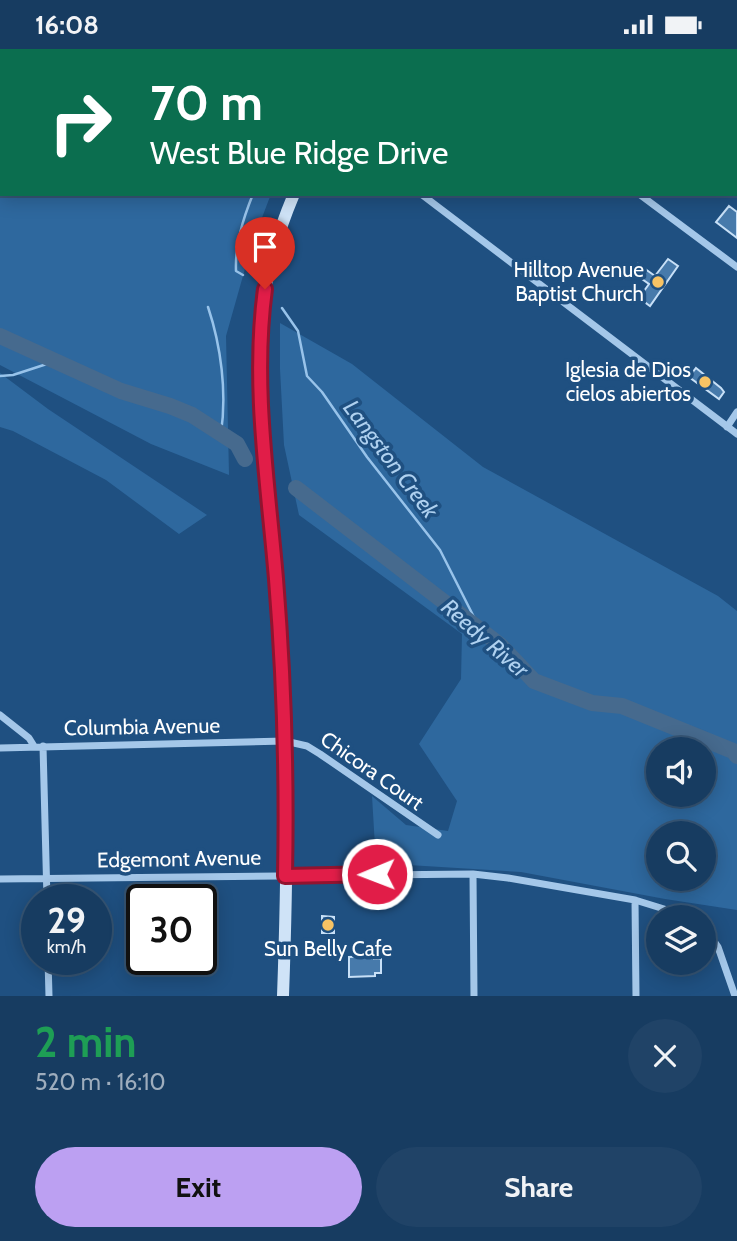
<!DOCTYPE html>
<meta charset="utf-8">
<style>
body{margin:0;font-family:Cabin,sans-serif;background:#204367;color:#f1f3f6;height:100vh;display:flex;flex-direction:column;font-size:26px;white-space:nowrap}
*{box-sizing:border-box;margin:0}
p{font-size:23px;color:#9eadbd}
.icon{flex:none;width:38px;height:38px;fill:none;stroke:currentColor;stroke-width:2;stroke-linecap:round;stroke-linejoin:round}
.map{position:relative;height:947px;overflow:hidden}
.side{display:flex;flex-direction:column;background:#173c61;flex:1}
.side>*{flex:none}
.hud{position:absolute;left:0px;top:0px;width:738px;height:147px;box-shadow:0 4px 18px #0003,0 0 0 2px #365676;background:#0b6e4f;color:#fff;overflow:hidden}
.controls{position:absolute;left:646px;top:688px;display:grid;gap:14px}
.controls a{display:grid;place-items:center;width:70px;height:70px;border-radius:50%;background:#173c61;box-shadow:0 4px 18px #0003,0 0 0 2px #365676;font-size:35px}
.speed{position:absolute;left:21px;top:835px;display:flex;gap:14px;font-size:35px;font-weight:700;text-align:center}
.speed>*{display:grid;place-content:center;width:91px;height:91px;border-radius:50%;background:#173c61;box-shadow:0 4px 18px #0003,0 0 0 2px #365676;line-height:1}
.speed small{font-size:18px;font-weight:400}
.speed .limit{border:4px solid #111;border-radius:10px;background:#fff;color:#111}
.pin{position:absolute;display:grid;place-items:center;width:60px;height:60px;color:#fff;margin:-72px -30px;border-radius:50% 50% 50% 0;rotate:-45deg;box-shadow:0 0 7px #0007}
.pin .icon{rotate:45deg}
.me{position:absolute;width:77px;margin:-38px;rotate:269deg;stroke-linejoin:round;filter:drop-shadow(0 0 5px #0008)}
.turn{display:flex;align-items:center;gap:24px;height:147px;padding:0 35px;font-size:32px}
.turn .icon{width:91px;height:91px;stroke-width:2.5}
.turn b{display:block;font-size:49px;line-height:60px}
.round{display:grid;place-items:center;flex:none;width:74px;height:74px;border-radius:37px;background:#204367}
.summary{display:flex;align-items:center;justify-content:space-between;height:119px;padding:0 35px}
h1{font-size:42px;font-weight:700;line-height:52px;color:#1e9e55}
.action{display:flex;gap:14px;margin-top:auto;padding:14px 35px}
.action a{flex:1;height:80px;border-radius:42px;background:#bca0f2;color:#111;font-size:28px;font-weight:700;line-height:80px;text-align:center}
.action a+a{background:#204367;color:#f1f3f6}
.status{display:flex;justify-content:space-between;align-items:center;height:49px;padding:0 35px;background:#173c61;direction:ltr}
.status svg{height:19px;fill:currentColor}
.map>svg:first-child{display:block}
.green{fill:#2e689e;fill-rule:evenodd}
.water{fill:#466a8e;stroke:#98c3ea;stroke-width:2}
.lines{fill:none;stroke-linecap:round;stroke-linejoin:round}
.stream{stroke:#98c3ea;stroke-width:2.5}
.river{stroke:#466a8e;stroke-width:16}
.building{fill:#477aab;stroke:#c8e0f7;stroke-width:2}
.street{stroke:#a4c7e9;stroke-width:7}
.secondary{stroke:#cfe3f7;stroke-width:12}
.route-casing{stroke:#92132f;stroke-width:18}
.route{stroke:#e11d48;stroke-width:12}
.poi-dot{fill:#f7c364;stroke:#1f5081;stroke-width:2.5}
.labels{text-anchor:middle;stroke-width:7;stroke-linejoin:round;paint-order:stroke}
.poi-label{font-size:21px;fill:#fff;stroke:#1f5081;text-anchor:end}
.street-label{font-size:21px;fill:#fff;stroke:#1f5081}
.water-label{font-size:23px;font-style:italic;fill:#afd1f0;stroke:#1f5081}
</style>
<div class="status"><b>16:08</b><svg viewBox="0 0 49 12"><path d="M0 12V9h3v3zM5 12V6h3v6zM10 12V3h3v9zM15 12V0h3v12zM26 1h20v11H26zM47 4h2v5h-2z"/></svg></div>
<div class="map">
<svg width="737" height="947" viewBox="0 0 737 947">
<rect width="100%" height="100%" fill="#1f5081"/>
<path class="green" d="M155,0H351L155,2Z
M0,85L2,145H271L252,195L226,287L229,426L151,395L0,316Z
M280,274L352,315L483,418L718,547L737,562V861L665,850L521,823L376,814L372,747L406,776L448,782L457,752L419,695L461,630L462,585L299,466L284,396L280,320ZM658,700H704V746H658ZM658,784H704V830H658Z
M0,324L48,360L207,466L179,485L106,431L13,382L0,378Z"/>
<path class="water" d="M0,0H142L2,2V82Z"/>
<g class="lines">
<path class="stream" d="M318,2L319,0
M243,226L236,222C235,195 243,170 253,145
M208,258C221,297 227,343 221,384
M282,259L298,282L307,327L322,343L367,408L440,501L480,580
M0,327L13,326L56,312"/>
<path class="river" d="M0,287L121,342L170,357L192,366L237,395L245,410
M296,439L500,596L534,632L592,654L622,657L733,702L737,707"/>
</g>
<path class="building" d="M729,157L737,163V189L716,173Z
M668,210L678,217L650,257L639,249L649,235L632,223L638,215L655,227Z
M696,319L721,339L724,343L719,350L689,328Z
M322,867L334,868V884H322Z
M374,907V910H381V924H375V927L349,928V908Z"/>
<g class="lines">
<path class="street" d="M447,0L449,2
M600,2L601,0
M421,145L737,385
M639,145L737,218
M727,378L737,363
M0,666L29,689L34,697
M43,697L47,850
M0,699L285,692L307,697L320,705L438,786
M473,825L474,947
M0,830L473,825L508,829L635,851L690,868
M635,851L636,947
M704,878L718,898L735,947
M48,910L49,947"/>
<path class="secondary" d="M396,2L398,0
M283,947C287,836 289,723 283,612C279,551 273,489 267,427C262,366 256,303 265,242C270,208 281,176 294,145"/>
</g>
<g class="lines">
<g class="route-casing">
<path id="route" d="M265,240C252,336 268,434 276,530C284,629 287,727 285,827L377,825"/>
</g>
<use href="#route" class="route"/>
</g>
<g class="poi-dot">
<circle cx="658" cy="233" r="7"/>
<circle cx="705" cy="333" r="7"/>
<circle cx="328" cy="876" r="7"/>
</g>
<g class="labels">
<g class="poi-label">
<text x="644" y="228">Hilltop Avenue<tspan x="644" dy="24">Baptist Church</tspan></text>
<text x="691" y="328">Iglesia de Dios<tspan x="691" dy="24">cielos abiertos</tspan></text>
<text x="328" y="907" text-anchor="middle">Sun Belly Cafe</text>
</g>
<g class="street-label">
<text transform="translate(142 678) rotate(-1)" y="7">Columbia Avenue</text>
<text transform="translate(372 722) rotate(35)" y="7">Chicora Court</text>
<text transform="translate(179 810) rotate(-1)" y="7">Edgemont Avenue</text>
</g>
<g class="water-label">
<text transform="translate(391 410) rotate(53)" y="8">Langston Creek</text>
<text transform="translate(485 589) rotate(41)" y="8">Reedy River</text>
</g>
</g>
</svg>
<div class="controls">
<a><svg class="icon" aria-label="sound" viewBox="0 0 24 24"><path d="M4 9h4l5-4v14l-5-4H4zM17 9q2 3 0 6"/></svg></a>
<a><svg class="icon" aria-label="search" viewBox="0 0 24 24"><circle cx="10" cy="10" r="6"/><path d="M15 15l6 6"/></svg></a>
<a><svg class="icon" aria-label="layers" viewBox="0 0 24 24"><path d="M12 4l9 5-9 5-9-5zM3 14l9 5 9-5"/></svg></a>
</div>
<div class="speed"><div>29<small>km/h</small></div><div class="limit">30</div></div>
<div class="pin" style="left:265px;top:240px;background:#d93025"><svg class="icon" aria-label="arrive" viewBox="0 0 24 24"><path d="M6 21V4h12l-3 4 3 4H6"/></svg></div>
<svg class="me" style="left:377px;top:825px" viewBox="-20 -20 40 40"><circle r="17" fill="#e11d48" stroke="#fff" stroke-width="3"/><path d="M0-11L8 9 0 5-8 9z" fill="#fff"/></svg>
<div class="hud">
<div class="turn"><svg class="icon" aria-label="right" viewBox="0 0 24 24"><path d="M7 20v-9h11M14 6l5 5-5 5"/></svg><div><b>70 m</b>West Blue Ridge Drive</div></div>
</div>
</div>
<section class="side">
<div class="summary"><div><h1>2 min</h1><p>520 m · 16:10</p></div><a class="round"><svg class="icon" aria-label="close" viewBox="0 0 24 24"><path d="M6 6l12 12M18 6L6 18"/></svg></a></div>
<div class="action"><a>Exit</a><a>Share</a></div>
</section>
